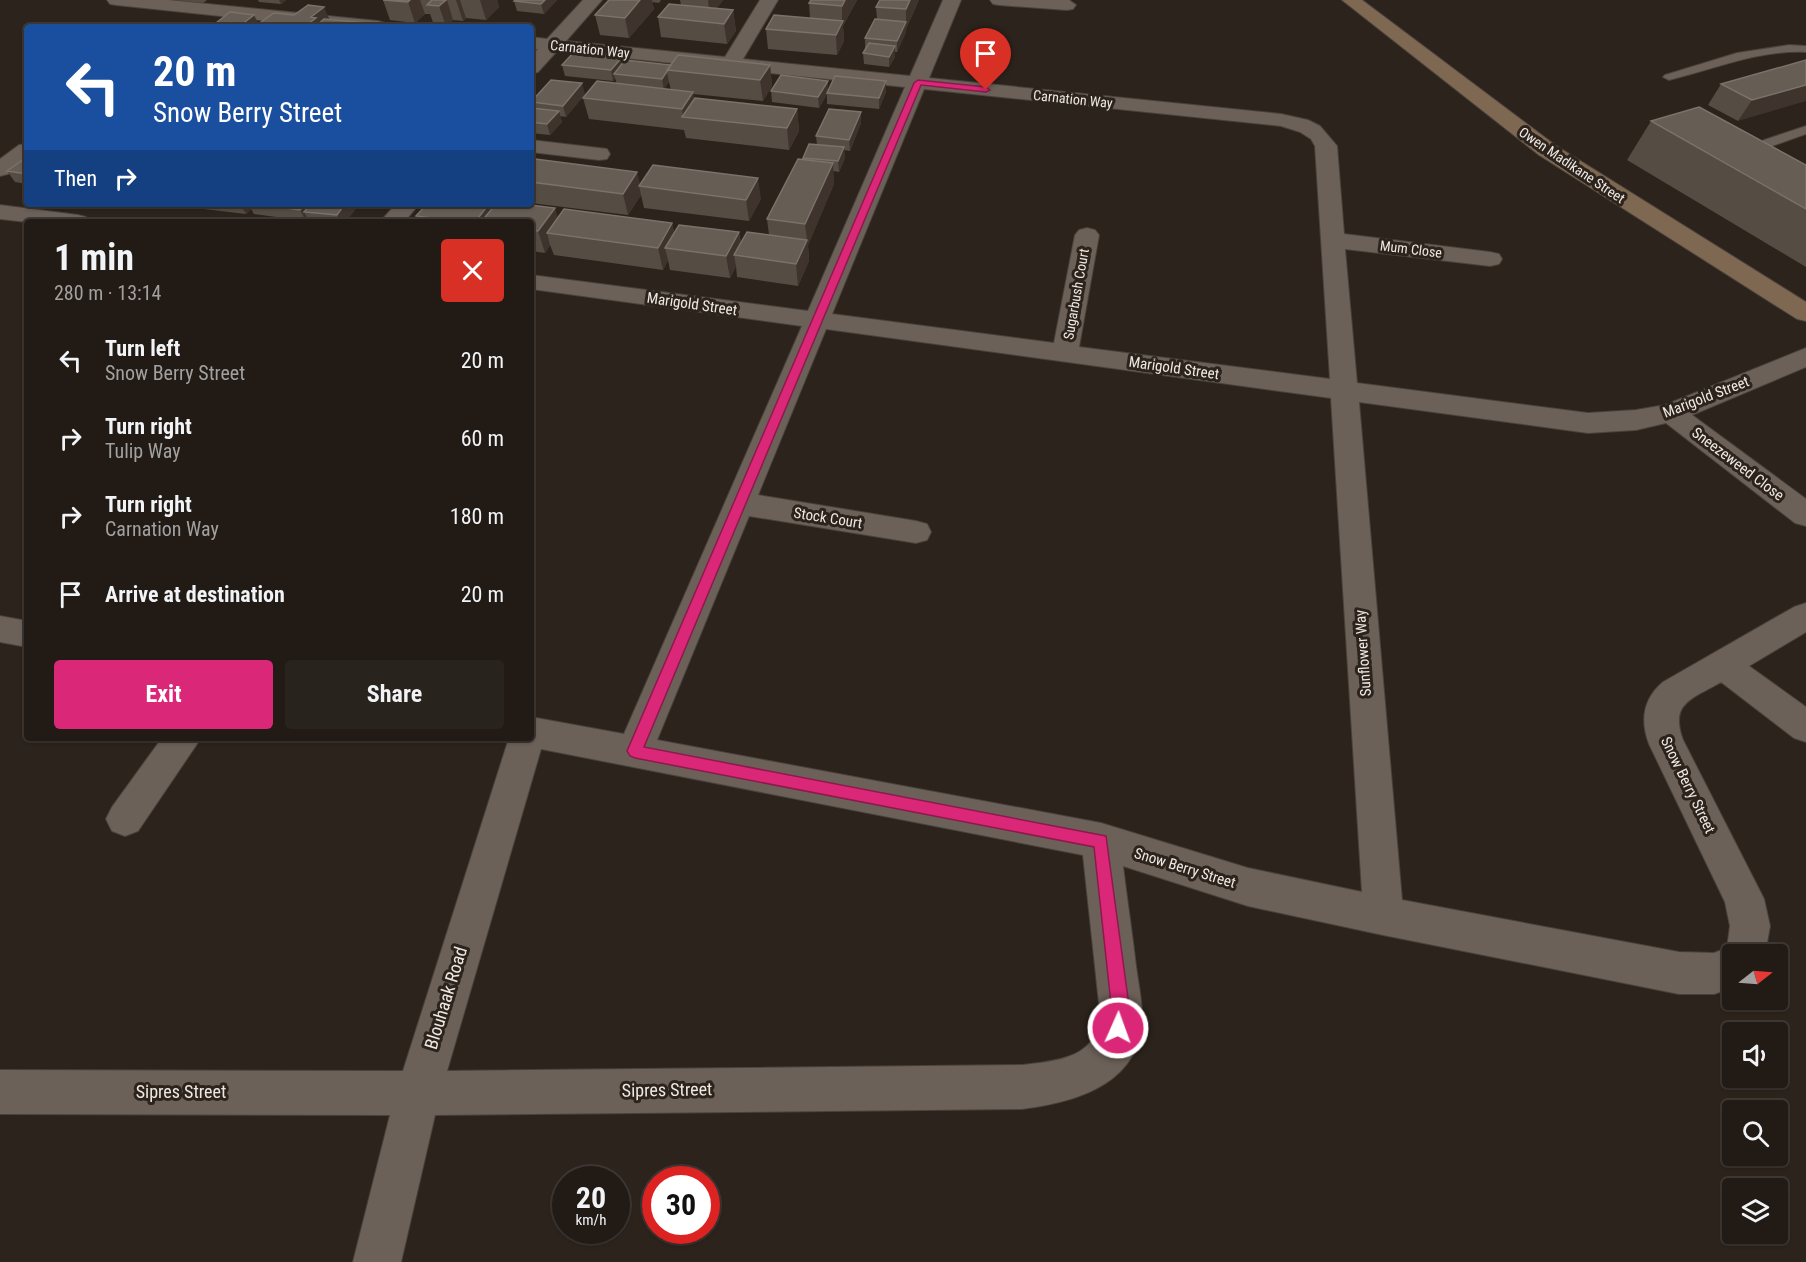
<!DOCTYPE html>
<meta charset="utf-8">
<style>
body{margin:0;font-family:"Roboto Condensed",sans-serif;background:#29231e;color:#f1f3f6;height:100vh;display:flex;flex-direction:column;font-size:22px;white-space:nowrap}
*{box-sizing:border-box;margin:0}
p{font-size:20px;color:#a2a1a0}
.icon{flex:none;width:33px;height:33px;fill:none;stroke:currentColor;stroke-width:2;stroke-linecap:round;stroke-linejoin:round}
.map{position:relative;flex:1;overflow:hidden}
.side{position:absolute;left:24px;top:219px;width:510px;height:522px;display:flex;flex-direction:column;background:#211a15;border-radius:6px;box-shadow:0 2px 4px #0004,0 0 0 2px #3e3834}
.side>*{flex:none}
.guide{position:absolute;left:24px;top:24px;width:510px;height:183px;border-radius:6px;box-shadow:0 2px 4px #0004,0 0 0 2px #3e3834;background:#1a4fa0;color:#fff;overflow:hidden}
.needle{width:39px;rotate:73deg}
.tools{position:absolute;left:1722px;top:944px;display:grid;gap:12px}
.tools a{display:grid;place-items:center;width:66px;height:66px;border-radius:6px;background:#211a15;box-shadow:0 2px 4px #0004,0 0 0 2px #3e3834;font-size:30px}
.speed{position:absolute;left:552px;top:1166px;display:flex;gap:12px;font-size:30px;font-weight:700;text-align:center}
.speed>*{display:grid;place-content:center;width:78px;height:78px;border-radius:50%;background:#211a15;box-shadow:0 2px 4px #0004,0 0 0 2px #3e3834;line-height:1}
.speed small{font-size:15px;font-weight:400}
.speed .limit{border:9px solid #d22;background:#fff;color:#111}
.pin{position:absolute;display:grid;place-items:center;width:51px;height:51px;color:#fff;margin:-62px -26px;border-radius:50% 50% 50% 0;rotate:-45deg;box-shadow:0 0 6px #0007}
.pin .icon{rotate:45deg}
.me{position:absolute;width:66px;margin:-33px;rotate:2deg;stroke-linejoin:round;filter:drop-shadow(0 0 4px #0008)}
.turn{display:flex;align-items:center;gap:21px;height:126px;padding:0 30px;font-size:27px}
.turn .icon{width:78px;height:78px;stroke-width:2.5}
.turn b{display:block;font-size:42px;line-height:51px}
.then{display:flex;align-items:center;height:57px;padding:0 30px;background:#0003;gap:12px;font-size:22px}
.round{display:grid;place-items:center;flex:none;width:63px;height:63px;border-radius:6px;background:#29231e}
.head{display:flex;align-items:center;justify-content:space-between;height:102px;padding:0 30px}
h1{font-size:36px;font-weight:700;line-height:45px}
.cta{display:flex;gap:12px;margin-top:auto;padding:12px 30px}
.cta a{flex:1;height:69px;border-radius:6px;background:#db2777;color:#fff;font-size:24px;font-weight:700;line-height:69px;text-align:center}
.cta a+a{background:#29231e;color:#f1f3f6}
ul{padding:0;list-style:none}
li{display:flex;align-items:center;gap:18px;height:78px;padding:0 30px}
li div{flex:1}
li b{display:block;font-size:22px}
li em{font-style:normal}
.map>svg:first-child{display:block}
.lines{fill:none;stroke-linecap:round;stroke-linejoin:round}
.lane-casing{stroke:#49423c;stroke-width:2}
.street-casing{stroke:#49423c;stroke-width:2}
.secondary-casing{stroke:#49423c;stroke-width:2}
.lane{fill:#6c6159;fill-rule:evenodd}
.street{fill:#6c6159;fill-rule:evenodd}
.secondary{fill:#7f6852;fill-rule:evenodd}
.wall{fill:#554c44;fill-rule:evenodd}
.shaded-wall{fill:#3e342d}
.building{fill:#665d55;stroke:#7b726b;stroke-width:1.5}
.route{fill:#db2777;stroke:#8e194d;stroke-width:1.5}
.labels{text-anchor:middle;stroke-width:6;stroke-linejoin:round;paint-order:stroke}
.far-street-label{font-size:14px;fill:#eee8e3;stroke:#2c231c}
.street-label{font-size:15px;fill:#eee8e3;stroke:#2c231c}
.near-street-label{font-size:18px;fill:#eee8e3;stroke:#2c231c}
</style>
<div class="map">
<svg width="1806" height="1262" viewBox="0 0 1806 1262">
<rect width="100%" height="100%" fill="#2c231c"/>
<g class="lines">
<g class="lane-casing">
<path id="lane" d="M1789,45L1806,46V52C1757,50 1715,69 1669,80L1663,77L1665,75L1737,53Z
M1806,126V134L1772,146L1763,155L1771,165L1806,185V194C1791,190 1754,170 1751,154L1764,140Z"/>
</g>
<g class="street-casing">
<path id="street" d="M107,0H168L378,21L385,23L387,27H325L116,5L110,4Z
M583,0H602L566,41L725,57L760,0H778L743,59L910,76L943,0H961L929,78L1281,114L1308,120L1320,126L1337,146L1344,234L1490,252L1499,254L1502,259L1499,264L1490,266L1345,249L1357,383L1588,413L1636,410L1665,405L1806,348V367L1692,415L1806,499V526L1795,523L1666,423L1636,430L1588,433L1359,402L1402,900L1679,952L1714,953L1727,948L1730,926L1725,902L1649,744C1640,720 1643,699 1663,682L1794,607L1806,603V632L1749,666L1806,707V742L1794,738L1721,682C1693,699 1669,702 1683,740L1764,899L1770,926L1765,954H1732V988L1714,994H1679L1383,935L1248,906L1123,866C1127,899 1132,932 1136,966C1138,981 1141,996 1142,1011C1145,1082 1079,1102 1022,1109L435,1115L401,1262H353L390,1115L0,1114V1070L403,1071L509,738H531V717L624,734L802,326L531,289V275L808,311L905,87L557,51L538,72L531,74V56L538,49H531V37L547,39ZM924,89L1281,126L1300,132L1311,139L1315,146L1330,379L1079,347L1099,235L1095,230L1087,228L1079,230L1075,235L1054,343L832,314ZM826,329L1331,398L1362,892L1248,868L1101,823L657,740L749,516L916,543L927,540L931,532L927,524L916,521L758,495ZM541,749L1083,855L1100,1013C1099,1019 1098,1026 1096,1032C1086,1060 1047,1062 1022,1065L447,1071Z
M990,0H1069L1076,5L1073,9L1067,10L999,5L993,4Z
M531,140L599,148L607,149L610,154L607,159L599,160L531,152Z
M27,144V160L8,174L0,176V159L19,145Z
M396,204H419L404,222H380Z
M0,205L78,215L86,217L90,222H27L0,219Z
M0,616L27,621V647L0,642Z
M162,738H201L138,831L125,836L112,831L106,819L112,807Z"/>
</g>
<g class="secondary-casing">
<path id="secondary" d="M1342,0H1362L1555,145L1806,302V321L1797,319L1539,155Z"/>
</g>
<use href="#lane" class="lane"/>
<use href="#street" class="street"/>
<use href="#secondary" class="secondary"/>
</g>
<path class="wall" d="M175,0H207L203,3Z
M258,0H286L281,4L259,2Z
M383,0H497L499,7L486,20L466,18L463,21L453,20L446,26L434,25L430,14H425L415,23L390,20Z
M557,0L544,14L517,11L514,1Z
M609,0H661L659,3L652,2L654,9L629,38L600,35L595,15Z
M680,0H723L716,9L733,10L736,31L727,44L661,37L658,17L681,5Z
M811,0H857L843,26L844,41L837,55L768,49L766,29L810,18L809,3Z
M919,0L906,29V32L897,52H895V57L889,67L864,64L863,53L866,48H865V38L877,19L876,7Z
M623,56L624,62L671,65H770L772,86L763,101L693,94L694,99L797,109L799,131L789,150L686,138L684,130L589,119L583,98L617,84L615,78L613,81L565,76L562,65ZM669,82L671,90L664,89Z
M1806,60L1738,121L1708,105L1721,84Z
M828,90L886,92L879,109L827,104V94L819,108L772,102L771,91Z
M585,94L566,117L560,116L562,122L550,135L531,133V108H533L531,102Z
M1651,121L1806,165V267L1627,160Z
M861,123L850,151L844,150L845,158L839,172L833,171L834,184L808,245L809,261L798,286L737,277L736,266L730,278L670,270L668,260L663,270L554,255L550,245L545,253L531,251V222H419L416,216L427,204H522L558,218L672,223L674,233L739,232L741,243L769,235L767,219L803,160V158L817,145L816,136Z
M27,157V184L15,182L7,171Z
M531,182L640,185L761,199L749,221L644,208L641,195L628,215L531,203Z
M193,204H359V205L345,222H310L308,219L306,221L254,214L251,209L246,214L195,208Z"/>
<path class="shaded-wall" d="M279,0H286L281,4Z
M410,0H420L425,14L415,23L408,2Z
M447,0L453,20L446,26L439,6Z
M456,0H460L466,18L463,21Z
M480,0H497L499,7L486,20Z
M545,0H557L544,14L541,4Z
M640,0H652L654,9L629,38L625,18Z
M708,0H723L710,18Z
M845,0H857L843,26L844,41L837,55L836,35L842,22V6Z
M910,0H919L906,29V32L897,52V41L906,22V9Z
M324,7L333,27H304L311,17Z
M733,10L736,31L727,44L724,24Z
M254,15L259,25L256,27H238Z
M895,46V57L889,67V57Z
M623,56L625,66L614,74L615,78L613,81L611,70Z
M770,65L772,86L763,101L760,80Z
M667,72L669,82L664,90L662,79Z
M828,81V92L819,108L818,97Z
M886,81V92L879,109V98Z
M582,83L585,94L566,117L563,106Z
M1806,85V101L1738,121L1752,100Z
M693,92L697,113L683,117L682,109Z
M797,109L799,131L789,150L787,128Z
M559,111L562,122L550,135L547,124Z
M861,112V123L850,151L849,140Z
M844,147L845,158L839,172L838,161Z
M833,163L834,184L808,245L809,261L798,286L796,264L807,240L805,224Z
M637,172L641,187L639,186L641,195L628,215L623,194Z
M758,178L761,199L749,221L746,200Z
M240,204H248L251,209L246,214Z
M306,204H323L304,212L308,219L306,221L300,210Z
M345,204H359V205L345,222H340L337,215Z
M489,204H493L499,222H475Z
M555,208L562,230L547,233L550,245L545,253L538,231Z
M672,223L677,245L665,248L668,260L663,270L658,248Z
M739,232L742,254L734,255L736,266L730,278L726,256Z"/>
<path class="building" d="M383,0H410L408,2Z
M432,0H446L439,6L427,5Z
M515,0H545L541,4L514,1Z
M609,0H640L625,18L595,15Z
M811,0H845L842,6L809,3Z
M880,0H910L906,9L876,7Z
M669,4L733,10L724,24L658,17Z
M308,5L324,7L311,17L316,18L304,27H254L274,13L294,15Z
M230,12L254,15L238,27L212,26Z
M774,15L843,21L836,35L766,29Z
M324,19L391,25L389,27H315Z
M875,19L906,22L897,41L865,38Z
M869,43L895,46L889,57L863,53Z
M575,51L623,56L611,70L562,65Z
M678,55L770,65L760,80L667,70Z
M625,60L671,65L662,79L614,74Z
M1806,60V85L1752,100L1721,84Z
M781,75L828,81L818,97L771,91Z
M835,76L886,81L879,98L827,93Z
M551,80L582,83L563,106L531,102Z
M597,81L693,92L682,109L583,98Z
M695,98L797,109L787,128L682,117Z
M1699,107L1806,165V209L1651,121Z
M531,108L559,111L547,124L531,122Z
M829,109L861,112L849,140L816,136Z
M809,144L844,147L838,161L803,158Z
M27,157V174L7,171Z
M535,159L637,172L623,194L531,182V165Z
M798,159L833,163L805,224L767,219Z
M653,165L758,178L746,200L639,186Z
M257,204H306L300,210Z
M311,204H345L337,215L304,212Z
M427,204H489L475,222H465L416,216Z
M496,204H522L555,208L538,231L531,230V222H481Z
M564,209L672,223L658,248L547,233Z
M679,225L739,232L726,256L665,248Z
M747,232L807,240L796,264L734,255Z"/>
<path class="route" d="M918,80L986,87L990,90L986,92L921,85L644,747L1106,836L1130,1013L1124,1034L1118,1036L1112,1034L1109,1028L1112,1013L1094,847L635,758L630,756L627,751L914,83Z"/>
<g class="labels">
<g class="far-street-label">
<text transform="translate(590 49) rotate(6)" y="5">Carnation Way</text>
<text transform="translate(1073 99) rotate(6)" y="5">Carnation Way</text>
<text transform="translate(1572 165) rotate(34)" y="5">Owen Madikane Street</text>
<text transform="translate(1411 249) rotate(7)" y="5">Mum Close</text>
<text transform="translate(1076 294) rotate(-80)" y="5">Sugarbush Court</text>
</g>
<g class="street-label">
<text transform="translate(692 304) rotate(8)" y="5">Marigold Street</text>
<text transform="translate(1174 368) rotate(8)" y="5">Marigold Street</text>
<text transform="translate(1706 397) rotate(-21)" y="5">Marigold Street</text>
<text transform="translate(1738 464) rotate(37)" y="5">Sneezeweed Close</text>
<text transform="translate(828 518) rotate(9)" y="5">Stock Court</text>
<text transform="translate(1363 653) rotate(-94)" y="5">Sunflower Way</text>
<text transform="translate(1688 785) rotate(64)" y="5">Snow Berry Street</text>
<text transform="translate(1185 868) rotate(17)" y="5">Snow Berry Street</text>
</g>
<g class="near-street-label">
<text transform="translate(446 998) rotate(-73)" y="6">Blouhaak Road</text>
<text transform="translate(667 1090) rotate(-1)" y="6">Sipres Street</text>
<text x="181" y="1098">Sipres Street</text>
</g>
</g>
</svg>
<div class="tools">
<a><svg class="needle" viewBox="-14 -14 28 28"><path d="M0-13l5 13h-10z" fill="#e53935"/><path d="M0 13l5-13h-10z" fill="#a2a1a0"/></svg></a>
<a><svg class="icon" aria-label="sound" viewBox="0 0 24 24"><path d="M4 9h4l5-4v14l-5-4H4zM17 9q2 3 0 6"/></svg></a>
<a><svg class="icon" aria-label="search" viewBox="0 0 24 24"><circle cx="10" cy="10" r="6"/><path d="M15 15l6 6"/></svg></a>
<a><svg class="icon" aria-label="layers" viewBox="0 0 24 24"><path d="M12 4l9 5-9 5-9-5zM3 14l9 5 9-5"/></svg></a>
</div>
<div class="speed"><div>20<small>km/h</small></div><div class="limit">30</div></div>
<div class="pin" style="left:986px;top:90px;background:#d93025"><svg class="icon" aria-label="arrive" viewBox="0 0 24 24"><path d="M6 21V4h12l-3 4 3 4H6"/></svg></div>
<svg class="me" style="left:1118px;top:1028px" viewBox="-20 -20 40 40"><circle r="17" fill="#db2777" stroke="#fff" stroke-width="3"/><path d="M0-11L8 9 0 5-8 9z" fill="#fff"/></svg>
<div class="guide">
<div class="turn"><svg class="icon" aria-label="left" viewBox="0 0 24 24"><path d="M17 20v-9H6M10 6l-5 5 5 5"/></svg><div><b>20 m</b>Snow Berry Street</div></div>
<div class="then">Then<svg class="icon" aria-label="right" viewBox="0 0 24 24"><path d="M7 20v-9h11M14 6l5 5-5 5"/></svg></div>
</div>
<section class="side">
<div class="head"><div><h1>1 min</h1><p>280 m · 13:14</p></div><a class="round" style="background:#d93025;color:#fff"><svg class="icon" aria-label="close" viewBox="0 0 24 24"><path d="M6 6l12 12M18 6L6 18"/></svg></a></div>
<ul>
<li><svg class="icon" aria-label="left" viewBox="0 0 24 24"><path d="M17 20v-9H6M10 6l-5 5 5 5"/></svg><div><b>Turn left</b><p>Snow Berry Street</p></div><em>20 m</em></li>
<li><svg class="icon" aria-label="right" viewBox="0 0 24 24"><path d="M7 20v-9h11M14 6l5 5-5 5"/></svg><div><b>Turn right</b><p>Tulip Way</p></div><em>60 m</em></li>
<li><svg class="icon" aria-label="right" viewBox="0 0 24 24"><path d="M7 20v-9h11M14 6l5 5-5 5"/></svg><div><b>Turn right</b><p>Carnation Way</p></div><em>180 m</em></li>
<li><svg class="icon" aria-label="arrive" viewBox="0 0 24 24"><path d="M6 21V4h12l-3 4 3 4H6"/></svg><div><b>Arrive at destination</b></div><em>20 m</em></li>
</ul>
<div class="cta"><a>Exit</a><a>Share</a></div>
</section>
</div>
